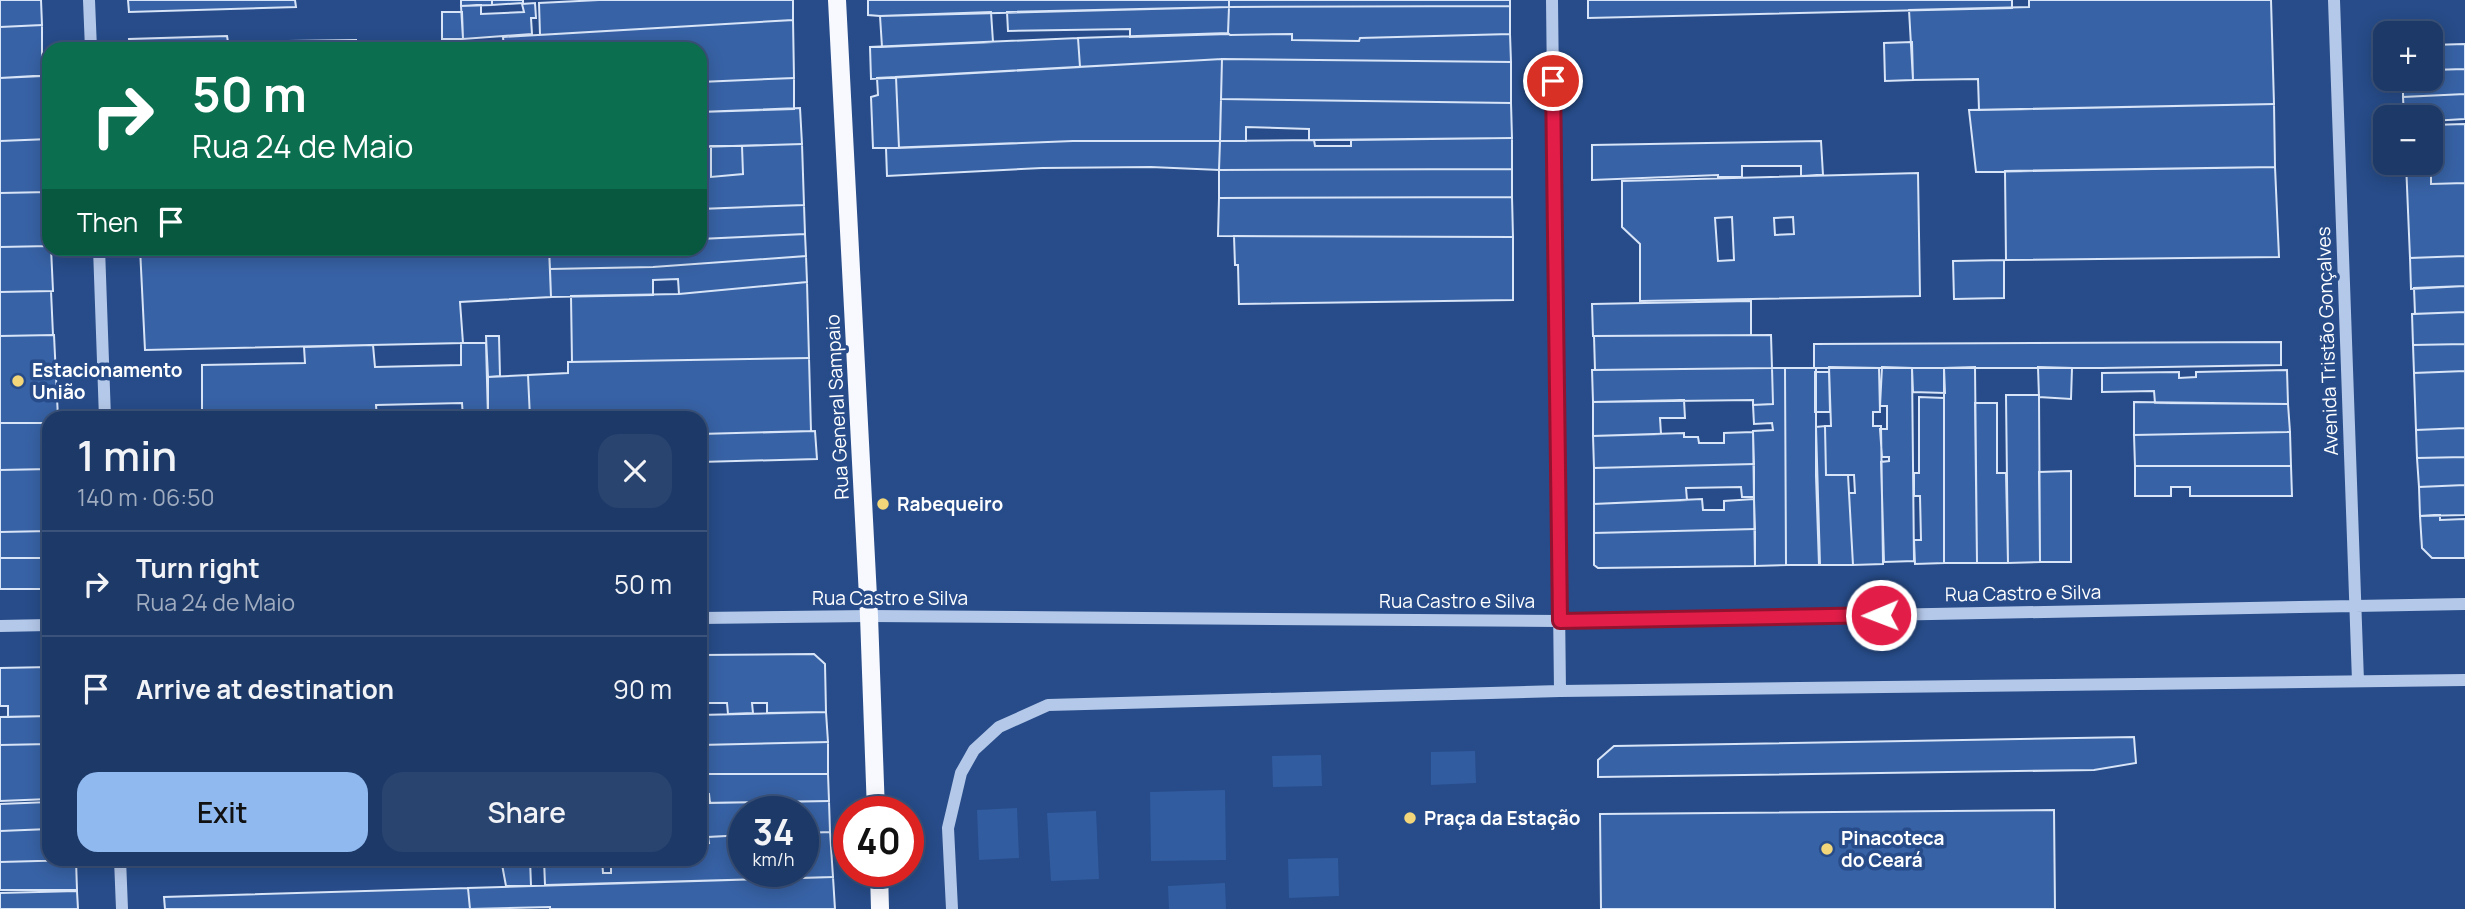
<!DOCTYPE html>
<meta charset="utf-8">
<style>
body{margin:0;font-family:Manrope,sans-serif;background:#2a4470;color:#f1f3f6;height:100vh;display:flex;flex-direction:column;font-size:26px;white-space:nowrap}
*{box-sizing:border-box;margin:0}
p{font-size:23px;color:#a0acc0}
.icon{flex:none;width:38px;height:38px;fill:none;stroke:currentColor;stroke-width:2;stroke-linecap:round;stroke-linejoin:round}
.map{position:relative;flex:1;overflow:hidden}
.panel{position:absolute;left:42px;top:411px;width:665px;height:455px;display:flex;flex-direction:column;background:#1d3967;border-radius:21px;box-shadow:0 4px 18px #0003,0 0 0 2px #3b537b}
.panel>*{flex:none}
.top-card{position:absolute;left:42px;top:42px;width:665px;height:214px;border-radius:21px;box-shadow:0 4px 18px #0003,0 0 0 2px #3b537b;background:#0b6e4f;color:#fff;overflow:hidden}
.tools{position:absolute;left:2373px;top:21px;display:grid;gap:14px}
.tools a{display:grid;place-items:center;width:70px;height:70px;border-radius:14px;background:#1d3967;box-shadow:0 4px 18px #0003,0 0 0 2px #3b537b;font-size:35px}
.speed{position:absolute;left:728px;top:796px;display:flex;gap:14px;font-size:35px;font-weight:700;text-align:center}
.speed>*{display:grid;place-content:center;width:91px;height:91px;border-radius:50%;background:#1d3967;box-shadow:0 4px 18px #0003,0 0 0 2px #3b537b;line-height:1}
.speed small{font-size:18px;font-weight:400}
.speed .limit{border:10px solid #d22;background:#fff;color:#111}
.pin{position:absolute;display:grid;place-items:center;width:60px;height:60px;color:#fff;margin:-30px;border:4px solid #fff;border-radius:50%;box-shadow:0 2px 7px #0007}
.me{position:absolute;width:77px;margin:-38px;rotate:269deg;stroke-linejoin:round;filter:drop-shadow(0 0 5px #0008)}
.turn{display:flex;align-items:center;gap:24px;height:147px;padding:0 35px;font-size:32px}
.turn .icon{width:91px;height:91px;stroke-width:2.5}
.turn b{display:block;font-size:49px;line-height:60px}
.then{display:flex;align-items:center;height:66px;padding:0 35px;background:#0003;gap:14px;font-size:26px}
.round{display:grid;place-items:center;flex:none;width:74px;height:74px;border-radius:21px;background:#2a4470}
.headline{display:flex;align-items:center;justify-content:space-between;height:119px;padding:0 35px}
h1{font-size:42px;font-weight:600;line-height:52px}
.cta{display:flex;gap:14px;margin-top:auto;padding:14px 35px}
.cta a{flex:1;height:80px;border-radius:21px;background:#90b9f0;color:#111;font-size:28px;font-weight:600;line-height:80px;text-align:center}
.cta a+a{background:#2a4470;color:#f1f3f6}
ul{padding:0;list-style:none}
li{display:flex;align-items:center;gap:21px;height:105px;padding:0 35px;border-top:2px solid #3b537b}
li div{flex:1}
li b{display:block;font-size:26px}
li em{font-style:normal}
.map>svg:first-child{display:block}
.green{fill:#315ca0}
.building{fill:#3762a5;stroke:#d8e4f7;stroke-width:2;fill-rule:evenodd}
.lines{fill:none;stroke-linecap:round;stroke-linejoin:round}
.minor{stroke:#b4c8e9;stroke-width:12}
.major{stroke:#f7f9fe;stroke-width:18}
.route-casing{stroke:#92132f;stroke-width:18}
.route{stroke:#e11d48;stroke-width:12}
.poi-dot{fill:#f2d679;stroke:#274c89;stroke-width:2.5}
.labels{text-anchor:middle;stroke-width:7;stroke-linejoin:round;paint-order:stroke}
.street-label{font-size:19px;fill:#fff;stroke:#274c89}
.poi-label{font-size:19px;font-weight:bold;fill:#fff;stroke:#274c89;text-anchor:start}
</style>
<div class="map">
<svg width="2465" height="909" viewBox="0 0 2465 909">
<rect width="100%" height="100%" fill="#274c89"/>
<path class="green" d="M1475,751L1476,783L1431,785V752Z
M1321,755L1322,786L1273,787L1272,756Z
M1225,790L1226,860L1151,861L1150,792Z
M1017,808L1019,858L979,860L977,810Z
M1096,811L1099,879L1051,881L1047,813Z
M1338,858L1339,896L1289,898L1288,859Z
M1225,883L1226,909H1169L1168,886Z"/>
<path class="building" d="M0,0H41L42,25L0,27Z
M128,0H295L296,7L129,12Z
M461,0H492V5L461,6Z
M492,0H523V3L492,5Z
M793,0V20L540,35L539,3L599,0Z
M868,0H1229V7L880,16L868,15Z
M1229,0H1510V6L1229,7Z
M1588,0H2012V8L1588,18Z
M2029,0H2271L2274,104L1979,110L1978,79L1913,80L1909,10L2029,7Z
M535,3L536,18H531L532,34L463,39L461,6L481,5V14L524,12L522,4Z
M1510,6V34L1360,38L1359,41L1292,40V34L1230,35L1228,33L1229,7Z
M1229,7L1228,34L1130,37V29L1008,31L1007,12Z
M442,12H462L463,39H442Z
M991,12L993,42L882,47L880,16Z
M793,20L794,78L700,82V49H504L503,37Z
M42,25V76L0,78V27Z
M1228,33L1230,35L1292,34V40L1359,41L1360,38L1510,34L1511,62L1222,59L1080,67L1078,38Z
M227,36L228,42L356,40V49H130L129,39Z
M1078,38L1080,67L871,79L870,47Z
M1912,42L1913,80L1885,81L1884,43Z
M2465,44V69L2431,70V45Z
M1222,59L1511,62V103L1221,99Z
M1222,59L1220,141H1073L899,148L896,77Z
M2465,69V94L2403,97V79H2431V70Z
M49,75V139L0,141V78Z
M896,77L899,148H873L871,97L878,95L877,78Z
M794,78V109L700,112V82Z
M2465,94V119L2431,121V117H2404L2403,97Z
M1221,99L1511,103L1512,138L1309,140V129L1246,127V141H1220Z
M2274,104L2275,167L1976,172L1969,110Z
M800,108L802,144L700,147V112Z
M2465,124V183L2431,184V125Z
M1512,138V169L1219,170L1220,141L1314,140L1315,146H1351V140Z
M49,139V192L0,193V141Z
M1073,141H1220L1219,170L1151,167L1042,168L887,176L886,148Z
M1821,141L1823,175L1801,176V166H1742V177H1718V175L1592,180V145Z
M802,144L804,205L700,209V147L711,146V177L743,174L742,146Z
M711,146H742L743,174L711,177Z
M2431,155V184L2465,183V256L2410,258L2406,163H2431Z
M2275,167L2279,257L2006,260L2005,171Z
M1512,169V197L1219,198V170Z
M1918,173L1920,296L1640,301V244L1622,227V181ZM1732,217L1734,260L1718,261L1715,218ZM1793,217L1794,234L1775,235L1774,218Z
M49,192V246L0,247V193Z
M1512,197L1513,237L1218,236L1219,198Z
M804,205L805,234L700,239V209Z
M805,234L806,256L653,267L550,269L549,248H700V239Z
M1234,236L1513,237V300L1239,304L1238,265H1235Z
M49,246L51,248L53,291L0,292V247Z
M140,248H549L551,297L460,302L463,343L145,350Z
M806,256L807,282L679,294L678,279L653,280V295L551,297L550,269L653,267Z
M2465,256V286L2411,289L2410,258Z
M2004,260V298L1954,299L1953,261Z
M807,282L809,358L572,362L571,296L679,294Z
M2465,286V312L2415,314L2414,288Z
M51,291L53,335L0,336V292Z
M1751,301V335L1593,336L1592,304Z
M2465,312V344L2413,345L2412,314Z
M54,335L58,418H49V423H0V336Z
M1771,335L1772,368L1595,370L1594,336Z
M486,336H499L500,376L488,377Z
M2281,342V365L2102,368H1814V344Z
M461,343H486L488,418H463L462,403L376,405L377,418H308V412L202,414V365L305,363L304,347L373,345L375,367L461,365Z
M2465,344V371L2414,373L2413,345Z
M809,358L811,431L700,434V418H530L528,375L568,373V362Z
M1829,367L1879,368L1880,412H1873V426H1881L1883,564L1853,565L1849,493H1855L1854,475H1826L1825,426H1831Z
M1882,367L1912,368L1914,561L1884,562L1881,462L1889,461V457H1882L1880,429H1887V406H1880Z
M1975,367L1977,563H1944V368Z
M2038,367L2072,368L2071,399L2039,397Z
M1772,368L1773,404L1753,405V400L1593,402L1592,370Z
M1772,368H1785L1786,565L1755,566L1753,431L1773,430L1772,423L1754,424L1753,405L1773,404Z
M1785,368H1816V476L1819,565H1786Z
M1912,368H1944L1945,393L1913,392Z
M2287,370L2288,404L2155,403L2154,391L2102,392V373L2179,372V378L2196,377V372Z
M2465,371V428L2416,430L2414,373Z
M1815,372H1829L1830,412H1815Z
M528,375L530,418H488V377Z
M2006,395H2039L2040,562L2008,563Z
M1919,397L1944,398V563L1915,564L1914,540H1921L1920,496H1914V473H1919Z
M1684,400L1685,418H1660L1661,434L1593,436V402Z
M2134,402L2288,404L2290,432L2134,435Z
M1975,403H1997V473H2006L2008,563H1977Z
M0,423H49V469L0,470Z
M1825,426L1826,475H1848L1853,565H1820L1816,427Z
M2465,428V457L2417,458L2416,430Z
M815,431L817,459L700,462V434Z
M1753,432L1754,464L1594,468L1593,436L1684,433V437H1698L1699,443H1724V433Z
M2290,432L2291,466H2135L2134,435Z
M2465,457V485L2419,487L2417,458Z
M1754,464V497H1742L1741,487L1686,488L1687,500L1594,504V468Z
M2135,466H2291L2292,496H2190V487H2171V496H2135Z
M49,469V531L0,532V470Z
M2071,471V562H2040L2039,472Z
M2465,485V515L2420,516L2419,487Z
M1702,499L1703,510H1724V501L1754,499L1755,529L1594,533V504Z
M2440,515V520L2465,519V558H2432L2422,548L2420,516Z
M1755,529V566L1598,568L1594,565V533Z
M49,531V558H0V532Z
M0,558H49V589H0Z
M814,654L825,664L826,712L767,713V703H752L753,713L728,714L727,703H700V655Z
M49,667V716L8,717V706H0V668Z
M826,712L828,742L700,745V715Z
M49,716V744L0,745V717Z
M2134,737L2136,763L2094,770L1598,777V760L1614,746Z
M828,742V774H700V745Z
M49,744V799L0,801V745Z
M700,774H828L829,801L710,803L709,794L700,793Z
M829,801L830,832L803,833V812H744V835L708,837L709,843L700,844V803Z
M49,802V829L0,831V804Z
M2054,810L2055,909H1601L1600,814Z
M49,829V859L76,860L0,862V831Z
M830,832L833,877L545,885L544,859H602L603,873H611V859H700V844L709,843L708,837L744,835V872H803V833Z
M501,859H530L531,886H506Z
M76,860L77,890H0V862Z
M833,877L835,909H550V907L470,909L468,888Z
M468,888L470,909H165L164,897Z
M77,891L78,909H0V893Z"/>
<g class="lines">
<path class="minor" d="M89,0L91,49
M1552,0L1560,691
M2334,0L2358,681
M99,248L105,418
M700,618L869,616L1560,621L2465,604
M0,626L49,625
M120,859L122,909
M952,909L948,828L961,773L974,750L999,727L1048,705L1560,691L2465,680"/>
<path class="major" d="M837,0L869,616L876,812
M879,872L880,909"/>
</g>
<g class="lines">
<g class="route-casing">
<path id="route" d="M1553,81L1560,621L1881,615"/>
</g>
<use href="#route" class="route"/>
</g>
<g class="poi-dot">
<circle cx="18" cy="381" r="7"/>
<circle cx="883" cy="504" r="7"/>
<circle cx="1410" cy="818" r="7"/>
<circle cx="1827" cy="849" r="7"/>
</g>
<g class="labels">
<g class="street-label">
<text transform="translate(2327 341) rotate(-92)" y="7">Avenida Tristão Gonçalves</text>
<text transform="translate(837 407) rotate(-93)" y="7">Rua General Sampaio</text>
<text transform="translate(2023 593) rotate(-1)" y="7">Rua Castro e Silva</text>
<text x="890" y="605">Rua Castro e Silva</text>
<text x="1457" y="608">Rua Castro e Silva</text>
</g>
<g class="poi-label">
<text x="32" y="377">Estacionamento<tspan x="32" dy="22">União</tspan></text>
<text x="897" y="511">Rabequeiro</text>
<text x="1424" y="825">Praça da Estação</text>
<text x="1841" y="845">Pinacoteca<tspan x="1841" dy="22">do Ceará</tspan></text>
</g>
</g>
</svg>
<div class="tools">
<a>+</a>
<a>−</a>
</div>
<div class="speed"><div>34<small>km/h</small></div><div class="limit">40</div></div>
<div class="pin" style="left:1553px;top:81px;background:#d93025"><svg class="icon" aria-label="arrive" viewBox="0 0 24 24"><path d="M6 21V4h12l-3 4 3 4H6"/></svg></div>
<svg class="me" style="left:1881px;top:615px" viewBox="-20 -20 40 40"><circle r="17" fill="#e11d48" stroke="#fff" stroke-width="3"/><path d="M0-11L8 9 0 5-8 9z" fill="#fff"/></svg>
<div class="top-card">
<div class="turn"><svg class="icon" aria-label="right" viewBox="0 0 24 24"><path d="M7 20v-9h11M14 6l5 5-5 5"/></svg><div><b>50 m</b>Rua 24 de Maio</div></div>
<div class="then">Then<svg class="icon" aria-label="arrive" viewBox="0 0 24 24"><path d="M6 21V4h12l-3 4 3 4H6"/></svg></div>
</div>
<section class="panel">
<div class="headline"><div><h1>1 min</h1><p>140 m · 06:50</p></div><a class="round"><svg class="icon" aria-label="close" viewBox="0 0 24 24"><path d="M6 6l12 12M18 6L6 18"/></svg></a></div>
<ul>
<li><svg class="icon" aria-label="right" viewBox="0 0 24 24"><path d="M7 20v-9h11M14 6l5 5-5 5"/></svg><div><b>Turn right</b><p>Rua 24 de Maio</p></div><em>50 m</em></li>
<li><svg class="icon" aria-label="arrive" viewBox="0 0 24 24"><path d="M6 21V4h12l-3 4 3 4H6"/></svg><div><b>Arrive at destination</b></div><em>90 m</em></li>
</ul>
<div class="cta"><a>Exit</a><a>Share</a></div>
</section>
</div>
